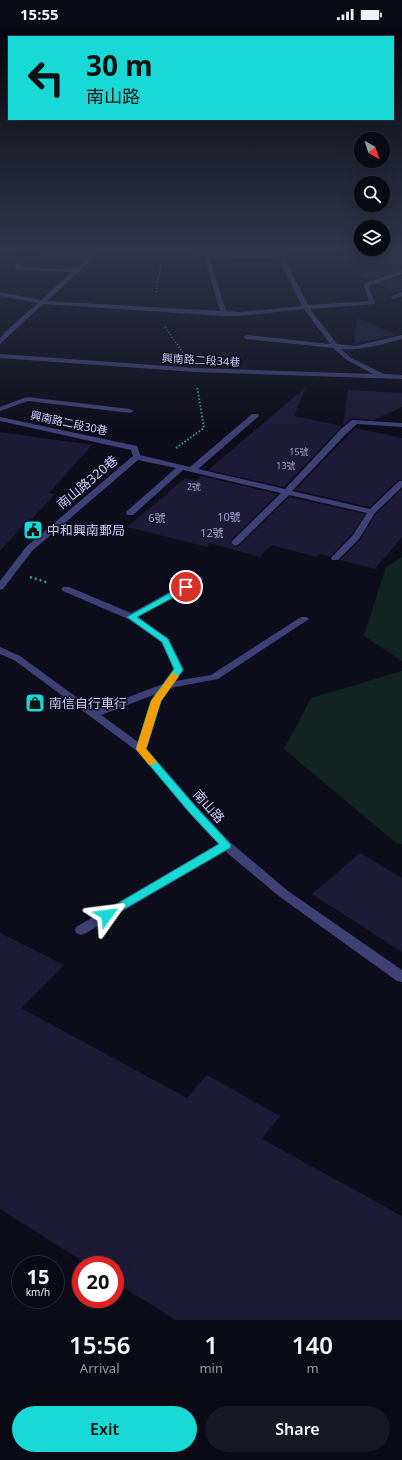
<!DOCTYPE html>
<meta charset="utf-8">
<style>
body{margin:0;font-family:"Noto Sans","Noto Sans TC",sans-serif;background:#181822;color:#f1f3f6;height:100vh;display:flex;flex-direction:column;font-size:15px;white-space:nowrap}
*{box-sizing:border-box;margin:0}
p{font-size:13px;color:#999aa0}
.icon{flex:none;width:22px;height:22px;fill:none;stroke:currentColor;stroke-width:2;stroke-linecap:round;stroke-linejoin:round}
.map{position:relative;height:1292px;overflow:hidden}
.panel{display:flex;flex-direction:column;background:#0a0a14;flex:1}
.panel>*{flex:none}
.banner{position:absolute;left:8px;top:8px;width:386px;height:84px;border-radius:0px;box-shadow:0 4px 16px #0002,0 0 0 1px #2a2b34;background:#19d9d6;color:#111;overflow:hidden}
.needle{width:26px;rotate:141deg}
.buttons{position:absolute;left:354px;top:104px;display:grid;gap:8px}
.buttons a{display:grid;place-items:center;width:36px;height:36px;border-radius:50%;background:#0a0a14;box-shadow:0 4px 16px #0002,0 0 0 1px #2a2b34;font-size:20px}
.speed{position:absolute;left:12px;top:1228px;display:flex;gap:8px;font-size:20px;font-weight:700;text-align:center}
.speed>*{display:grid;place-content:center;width:52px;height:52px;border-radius:50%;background:#0a0a14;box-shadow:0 4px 16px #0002,0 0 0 1px #2a2b34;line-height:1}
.speed small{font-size:10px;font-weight:400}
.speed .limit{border:6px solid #d22;background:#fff;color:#111}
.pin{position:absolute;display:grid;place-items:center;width:34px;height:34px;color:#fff;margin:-17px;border:2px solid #fff;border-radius:50%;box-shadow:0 1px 4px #0007}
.me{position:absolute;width:44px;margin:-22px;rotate:59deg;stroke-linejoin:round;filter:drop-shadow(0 0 3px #0008)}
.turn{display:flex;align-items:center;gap:14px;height:84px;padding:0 12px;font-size:18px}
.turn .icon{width:52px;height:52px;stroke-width:2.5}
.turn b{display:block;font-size:28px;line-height:34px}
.eta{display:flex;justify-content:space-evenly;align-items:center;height:68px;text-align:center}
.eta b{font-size:24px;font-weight:600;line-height:28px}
.action{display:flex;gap:8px;margin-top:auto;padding:8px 12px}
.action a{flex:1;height:46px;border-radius:24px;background:#19d9d6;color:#111;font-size:16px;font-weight:600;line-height:46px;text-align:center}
.action a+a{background:#181822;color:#f1f3f6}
.status{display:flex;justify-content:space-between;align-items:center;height:28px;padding:0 20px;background:#0a0a14;direction:ltr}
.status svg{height:11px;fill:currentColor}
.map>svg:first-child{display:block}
.green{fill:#112421}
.building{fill:#1e1b39}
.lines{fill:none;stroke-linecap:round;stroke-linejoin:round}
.path-far2{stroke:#3aa08e;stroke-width:1.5;stroke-dasharray:1 2;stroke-linecap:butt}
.path-far1{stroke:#3aa08e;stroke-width:2;stroke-dasharray:1.5 2;stroke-linecap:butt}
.path{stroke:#3aa08e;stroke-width:2.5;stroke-dasharray:2 3;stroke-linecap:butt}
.minor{fill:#3d4175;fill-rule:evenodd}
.route{fill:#19d9d6;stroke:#108d8b}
.slow{fill:#f59e0b}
.labels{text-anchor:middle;stroke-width:3;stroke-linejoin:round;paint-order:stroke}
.far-number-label{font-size:9px;fill:#a1a0c9}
.far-street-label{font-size:11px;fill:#cdcdf9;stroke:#0e0d1b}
.number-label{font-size:11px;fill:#a1a0c9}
.street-label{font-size:13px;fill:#cdcdf9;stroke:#0e0d1b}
.poi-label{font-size:13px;fill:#cdcdf9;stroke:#0e0d1b;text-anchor:start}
</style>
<div class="status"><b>15:55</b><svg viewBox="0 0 49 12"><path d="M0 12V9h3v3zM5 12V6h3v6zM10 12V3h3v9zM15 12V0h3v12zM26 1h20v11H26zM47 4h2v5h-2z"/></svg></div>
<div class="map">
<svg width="402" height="1292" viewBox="0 0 402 1292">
<rect width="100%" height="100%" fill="#0e0d1b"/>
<path class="green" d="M402,529V633L364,608L386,539Z
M402,643V816L395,814L284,721L311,670Z"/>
<path class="building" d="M367,221H402V241L370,252L363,249Z
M402,248V263L397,264L378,256Z
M357,290L396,307L354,316Z
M306,359L294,388L342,398L284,459L208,442Z
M348,362L402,365V379L373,392L352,390L343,397Z
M355,400L402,410V452H398L370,479L295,462Z
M0,404L92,417L49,465L55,466L32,491L30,490L0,523Z
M201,448L278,466L231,512L230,515L234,519L239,518L289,469L365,486L352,506L330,529L320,526L317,529L271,517L260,529L210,515L207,519L127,499L185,450L196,453Z
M402,461V509L375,541L340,532L360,512L376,486Z
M360,825L402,850V924L312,866Z
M0,905L64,937L21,980L187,1070L207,1047L280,1088L262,1111L402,1188V1292H176L115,1254V1237H89L0,1181Z"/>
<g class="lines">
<path class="path-far2" d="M156,264L162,231L174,222
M165,299L183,325"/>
<path class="path-far1" d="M176,420L204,400L197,358"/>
<path class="path" d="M30,549L49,555"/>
<path class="minor" d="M0,220L93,226L100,220H105L47,273L220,283L204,228L188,224L189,220H193V222L206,225L278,227L277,220H282L284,229L308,277L369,273L364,256L402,242V246L369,258L375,276L310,281L337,316L355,318L402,307V311C382,316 362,323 341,321L351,330L384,346L402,347V351L195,344L0,330V326L195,340L373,346L347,332L333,320L246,311L243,309L246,307L330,316L304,281L240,288H224L43,276L0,316V310L5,304L38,275L0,268V264L41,272L72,244L17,242L14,240L17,234L22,235L20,239L76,241L89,229L0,224ZM209,229L279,231L302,278L240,284L226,283Z
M402,264V268L393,271L390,269Z
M27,369L130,381L134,383L130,385L28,373L0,383V379Z
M252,386H258L259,388L198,441L285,461L341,401L352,392L402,395V399L357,396L347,405L292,463L370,481L399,453H402V459L375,485L359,511L338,532H332L331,530L353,507L367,485L289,467L238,517L235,518L231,515L232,513L281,465L183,442L133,487H127L126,485L127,483L176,440L138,432L32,523L3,561L0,562V553L26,519L133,428L131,422L0,393V389L137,418L140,427L190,439Z
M199,548L202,549L203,551L202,553L138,589L168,610L184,641L175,653L211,647L301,589H307L309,591L218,651L170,660L161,673L147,721L197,779L230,814L288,863L402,942V954L397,953L280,869L225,823L86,905L81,907L76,905L75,902L76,899L218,816L189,785L137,723L14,632L0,626V619L20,628L94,682L163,656L174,641L161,614L128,591L63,563L61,561L63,559H69L131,585ZM156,666L151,673L138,714L101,687Z"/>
</g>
<linearGradient id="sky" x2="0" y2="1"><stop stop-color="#08070f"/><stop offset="0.55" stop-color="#30354a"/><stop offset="1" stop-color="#30354a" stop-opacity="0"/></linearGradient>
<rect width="402" height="401" fill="url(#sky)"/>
<path class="route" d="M186,556L189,557L190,559L189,561L137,589L168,611L183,642L161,673L146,721L196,779L231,817L230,820L107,891L103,890L102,887L103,884L219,816L189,784L136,721L151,673L174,641L162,614L127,589Z"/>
<path class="slow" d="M174,645L179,648L161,673L146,721L157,734L152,737H149L136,721L151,673L171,646Z"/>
<defs>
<g id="civic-square" transform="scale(1)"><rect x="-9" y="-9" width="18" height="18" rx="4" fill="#19d9d6" stroke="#0e0d1b"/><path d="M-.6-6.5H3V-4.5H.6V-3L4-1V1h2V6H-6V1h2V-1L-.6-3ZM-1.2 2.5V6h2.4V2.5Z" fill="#111"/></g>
<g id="shop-square" transform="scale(1)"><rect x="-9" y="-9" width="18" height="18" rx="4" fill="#19d9d6" stroke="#0e0d1b"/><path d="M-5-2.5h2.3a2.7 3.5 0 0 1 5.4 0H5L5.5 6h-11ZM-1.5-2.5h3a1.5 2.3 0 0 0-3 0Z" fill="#111"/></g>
</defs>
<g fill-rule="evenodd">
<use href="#civic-square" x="33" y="502"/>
<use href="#shop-square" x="35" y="675"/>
</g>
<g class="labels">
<g class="far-number-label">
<text x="299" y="427">15號</text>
<text x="286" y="441">13號</text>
<text x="194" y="462">2號</text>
</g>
<g class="far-street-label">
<text transform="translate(201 332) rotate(3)" y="4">興南路二段34巷</text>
<text transform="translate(69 395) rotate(12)" y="4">興南路二段30巷</text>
</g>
<g class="number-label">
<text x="229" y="493">10號</text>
<text x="157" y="494">6號</text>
<text x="212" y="509">12號</text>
</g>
<g class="street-label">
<text transform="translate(87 454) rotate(-40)" y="5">南山路320巷</text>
<text transform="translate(209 778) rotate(48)" y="5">南山路</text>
</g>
<g class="poi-label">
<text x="47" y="507">中和興南郵局</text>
<text x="49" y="680">南信自行車行</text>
</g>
</g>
</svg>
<div class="buttons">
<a><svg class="needle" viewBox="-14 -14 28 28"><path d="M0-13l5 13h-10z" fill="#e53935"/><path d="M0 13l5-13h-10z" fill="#999aa0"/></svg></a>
<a><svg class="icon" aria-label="search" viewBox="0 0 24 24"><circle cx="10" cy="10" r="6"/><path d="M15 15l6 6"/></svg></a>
<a><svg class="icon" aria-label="layers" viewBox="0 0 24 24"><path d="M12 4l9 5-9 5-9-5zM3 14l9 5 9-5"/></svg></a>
</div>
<div class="speed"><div>15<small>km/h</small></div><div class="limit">20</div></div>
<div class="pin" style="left:186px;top:559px;background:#d93025"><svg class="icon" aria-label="arrive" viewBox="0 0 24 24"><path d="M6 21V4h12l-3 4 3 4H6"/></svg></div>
<svg class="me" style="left:107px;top:887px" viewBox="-20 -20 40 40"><path d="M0-17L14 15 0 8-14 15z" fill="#19d9d6" stroke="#fff" stroke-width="4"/></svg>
<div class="banner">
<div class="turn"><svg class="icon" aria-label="left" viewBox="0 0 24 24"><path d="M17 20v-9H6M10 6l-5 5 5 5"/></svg><div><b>30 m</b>南山路</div></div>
</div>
</div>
<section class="panel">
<div class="eta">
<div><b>15:56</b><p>Arrival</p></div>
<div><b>1</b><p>min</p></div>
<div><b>140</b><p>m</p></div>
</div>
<div class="action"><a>Exit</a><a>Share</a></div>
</section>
